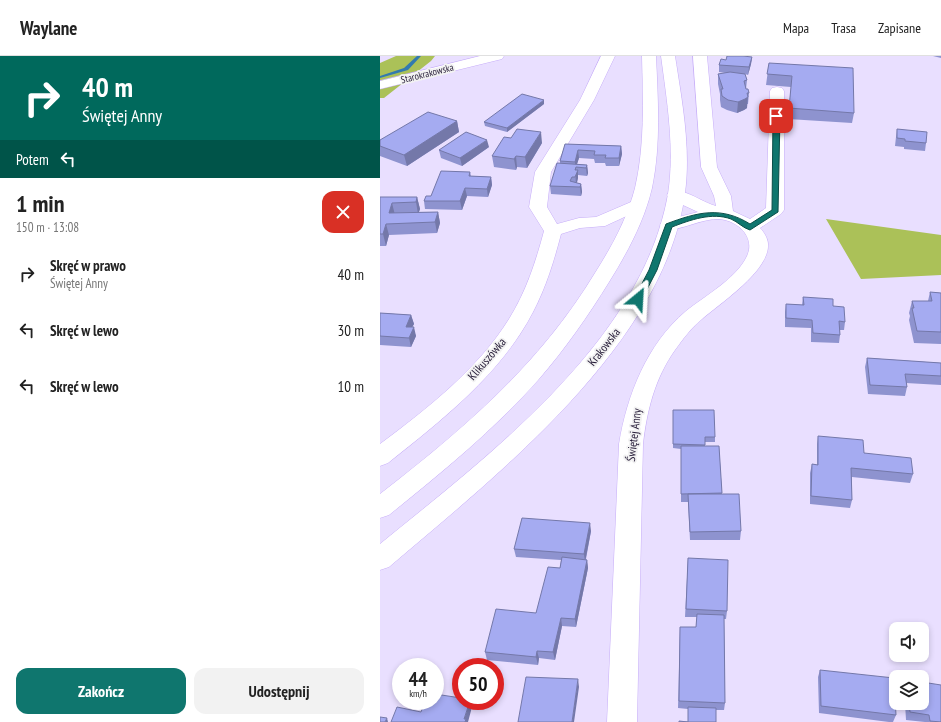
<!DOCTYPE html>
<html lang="pl">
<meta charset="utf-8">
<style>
body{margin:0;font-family:"PT Sans Narrow",sans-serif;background:#f2f2f2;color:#222;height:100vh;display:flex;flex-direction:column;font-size:15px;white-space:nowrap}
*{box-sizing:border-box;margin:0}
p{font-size:13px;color:#767676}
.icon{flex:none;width:22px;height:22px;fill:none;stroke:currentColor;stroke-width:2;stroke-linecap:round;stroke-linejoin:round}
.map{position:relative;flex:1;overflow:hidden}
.sheet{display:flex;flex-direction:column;background:#fff;width:380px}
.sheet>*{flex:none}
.hud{background:#00695c;color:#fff;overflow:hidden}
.controls{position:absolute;left:509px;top:566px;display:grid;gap:8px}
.controls a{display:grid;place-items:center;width:40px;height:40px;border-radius:8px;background:#fff;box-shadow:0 2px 6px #0003;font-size:20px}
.speed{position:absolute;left:12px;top:602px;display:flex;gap:8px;font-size:20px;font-weight:700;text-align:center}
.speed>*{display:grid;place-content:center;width:52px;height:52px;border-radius:50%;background:#fff;box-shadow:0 2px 6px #0003;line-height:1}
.speed small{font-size:10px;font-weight:400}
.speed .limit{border:6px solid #d22;background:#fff;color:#111}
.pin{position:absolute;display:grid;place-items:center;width:34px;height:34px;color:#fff;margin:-17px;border-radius:8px;box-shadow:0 2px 6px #0006}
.me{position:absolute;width:44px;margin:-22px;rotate:27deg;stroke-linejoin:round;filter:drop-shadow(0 0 3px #0008)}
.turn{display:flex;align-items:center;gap:14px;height:84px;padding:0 16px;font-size:18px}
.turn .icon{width:52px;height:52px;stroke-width:2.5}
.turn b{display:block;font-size:28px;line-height:34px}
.then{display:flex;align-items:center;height:38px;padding:0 16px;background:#0003;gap:8px;font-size:15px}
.round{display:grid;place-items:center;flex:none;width:42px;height:42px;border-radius:12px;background:#f2f2f2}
.head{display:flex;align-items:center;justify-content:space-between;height:68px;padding:0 16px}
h1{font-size:24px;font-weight:600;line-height:30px}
.primary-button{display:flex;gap:8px;margin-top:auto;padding:8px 16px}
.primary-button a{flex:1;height:46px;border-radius:12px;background:#0f766e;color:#fff;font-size:16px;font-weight:600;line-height:46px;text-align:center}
.primary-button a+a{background:#f2f2f2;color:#222}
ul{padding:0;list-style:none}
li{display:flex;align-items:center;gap:12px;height:56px;padding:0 16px}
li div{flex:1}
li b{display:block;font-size:15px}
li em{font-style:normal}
header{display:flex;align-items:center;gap:24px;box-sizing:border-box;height:56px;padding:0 20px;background:#fff;border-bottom:1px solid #e0e0e0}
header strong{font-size:19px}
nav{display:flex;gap:22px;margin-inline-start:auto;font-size:14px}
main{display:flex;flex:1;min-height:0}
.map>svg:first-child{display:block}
.green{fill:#abc158}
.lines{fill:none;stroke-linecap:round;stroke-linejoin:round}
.stream{fill:#327aaf;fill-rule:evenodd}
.minor-casing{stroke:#c6adf8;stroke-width:1}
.major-casing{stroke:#c6adf8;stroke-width:1}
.minor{fill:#fff;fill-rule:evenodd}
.major{fill:#fff;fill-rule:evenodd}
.wall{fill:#8e93cf}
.shaded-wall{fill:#7478a9}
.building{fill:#a5abf1;stroke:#7478a9}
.route{fill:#0f766e;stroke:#0a4d48}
.labels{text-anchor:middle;stroke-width:3.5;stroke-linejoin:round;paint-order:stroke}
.far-street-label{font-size:10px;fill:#251b37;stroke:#f2f2f2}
.street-label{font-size:12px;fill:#251b37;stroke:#f2f2f2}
</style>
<header>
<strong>Waylane</strong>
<nav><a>Mapa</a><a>Trasa</a><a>Zapisane</a></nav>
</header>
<main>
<section class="sheet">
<div class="hud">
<div class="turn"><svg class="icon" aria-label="right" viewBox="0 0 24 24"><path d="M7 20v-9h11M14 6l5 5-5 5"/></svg><div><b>40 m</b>Świętej Anny</div></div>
<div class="then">Potem<svg class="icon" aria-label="left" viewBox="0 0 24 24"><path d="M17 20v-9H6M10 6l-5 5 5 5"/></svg></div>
</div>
<div class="head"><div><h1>1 min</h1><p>150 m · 13:08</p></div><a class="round" style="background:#d93025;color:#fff"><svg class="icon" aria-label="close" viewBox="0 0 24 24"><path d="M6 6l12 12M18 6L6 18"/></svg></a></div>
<ul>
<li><svg class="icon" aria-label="right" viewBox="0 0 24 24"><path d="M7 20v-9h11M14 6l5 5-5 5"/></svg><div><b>Skręć w prawo</b><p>Świętej Anny</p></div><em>40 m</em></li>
<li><svg class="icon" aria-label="left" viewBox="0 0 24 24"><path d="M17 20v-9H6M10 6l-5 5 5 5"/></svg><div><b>Skręć w lewo</b></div><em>30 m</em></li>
<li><svg class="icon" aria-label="left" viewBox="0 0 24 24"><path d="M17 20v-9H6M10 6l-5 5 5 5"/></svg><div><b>Skręć w lewo</b></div><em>10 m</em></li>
</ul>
<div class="primary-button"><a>Zakończ</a><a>Udostępnij</a></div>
</section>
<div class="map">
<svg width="561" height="666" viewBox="0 0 561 666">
<rect width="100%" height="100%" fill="#e9dfff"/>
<path class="green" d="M16,0H55L51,5L4,42H0V7Z
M446,163L561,179V219L481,223Z"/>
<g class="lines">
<path class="stream" d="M37,0H41L28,14L0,22V20L24,12Z"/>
<g class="minor-casing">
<path id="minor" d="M100,0H124L122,3L0,33V25Z
M221,0H235L214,44L171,116L167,151L177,168L199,162L216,161L258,143L264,144L267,148L264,152L225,170L200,172L181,178C174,205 166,231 153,256C121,318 62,364 8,407L0,410V388C47,353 98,313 129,263C146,236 156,205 164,175L149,151L155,116L200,44Z
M313,0H327L337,111L351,140L353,155L370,163L386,152L390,35L392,32L397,31L402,32L404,35V154L401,158L380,172C384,176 388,183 388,188C390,215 339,248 321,264C311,272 303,283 295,294C275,322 267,354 263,388L257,666H227L239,388C247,339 267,288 306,255C325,240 357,222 367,200C375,183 361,168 345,164C325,159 300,177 283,173L280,169L283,165L318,156L290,143L287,139L290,135C305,132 321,146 336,150L334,140L321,111Z"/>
</g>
<g class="major-casing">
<path id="major" d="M262,0H276C278,44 281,89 272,132C264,166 247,197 229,226C208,260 185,293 159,323C114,374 61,417 9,459L0,462V438C84,373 160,308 215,217C232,190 247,163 255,132C265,89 263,44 262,0Z
M281,0H295C302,45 311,92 305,137C285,288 118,418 9,511L0,514V488C109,399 262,285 288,138C295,93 287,45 281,0Z"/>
</g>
<use href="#minor" class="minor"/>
<use href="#major" class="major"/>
</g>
<path class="wall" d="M553,0H561V2Z
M372,1L371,8L368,19L365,18L367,24L366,33L369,37L368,48H367V52L364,54L357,57L347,54L341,51L340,44V38L338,28V18L346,17L339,16V9L346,4Z
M389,7L474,57L472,67L408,63L411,31L386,29Z
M164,48L127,76L105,70L104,66Z
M77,65L79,76L27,110L0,100V84Z
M517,73L546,87L545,95L524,93V91L515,90L516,81Z
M162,87L147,112L137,111L136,114L114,111L112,100Z
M185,88L241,90L242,98L239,110H226L225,107H215L214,103L199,102L197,108L207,109L208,117L207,120L198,119V122L197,127L201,128L202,136L201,140L171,138L170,130L180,107V105Z
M109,91L82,110L61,102L59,94Z
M90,116L91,120L111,121L112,129L108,141L87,140L82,154L45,153L44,145Z
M0,141H37L40,153L39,156H58L60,167L57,177L9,179L6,190H0Z
M550,236L561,237V288L534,287L529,264L530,260L529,257L532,245H548Z
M423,241L453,250L465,266L464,274H460V279L459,287L431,286V272L405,271V256L406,248L422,249Z
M0,257L31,259L34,268L32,271L36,280L31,291L0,289Z
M487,302L561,307V329L526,327L527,331L525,340L488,338L485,311Z
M293,354L335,381V386H325V390H339L342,438L361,475L360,484H310L308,446H301V393L293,392Z
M438,380L484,397L533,418L530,427L472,421V444L470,452L430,448V417L432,408L437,409V388Z
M211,475L206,503L207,504L208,512L196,571L182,570L175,604L159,602L158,609L107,604L105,596L156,557L180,512L181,504L136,501L134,493Z
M308,502L347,555L346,563H344L345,647L344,654H336L308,666V653L298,652L300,571H316L317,561H305Z
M440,614L516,659L513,666H509L439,657L438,621Z
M525,647H542L561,666H545L526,664Z"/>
<path class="shaded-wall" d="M372,1L371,8L368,19L369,11Z
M368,41L367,52L364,54L357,57L358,46Z
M164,44V48L127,76V72Z
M77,65L79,76L27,110L24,99Z
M161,76L162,87L147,112L145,101Z
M107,84L109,91L82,110L80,102Z
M241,90L242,98L239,110V102Z
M198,94L199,102L196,111V118L198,114V122L196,129L195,114V106Z
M136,100L137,111L136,114L134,103Z
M207,109L208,117L207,120L206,112Z
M111,121L112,129L108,141L107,133Z
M201,128L202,136L201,140L200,131Z
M85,132L87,140L82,154L80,145Z
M37,141L40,153L38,158L36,146Z
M12,147L15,159L9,157Z
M58,156L60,167L57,177L55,166Z
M6,168L9,179L6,190L3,178Z
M31,259L34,268L28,279L26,271Z
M34,271L36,280L31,291L29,282Z
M210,467L211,475L205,506L204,498Z
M207,504L208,512L196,571L195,563Z
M181,562L182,570L175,604L173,596Z
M157,595L159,602L158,609L156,601Z
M198,623L199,631L194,666H192Z
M90,645L92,651L88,666H85L84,663Z
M7,662L8,666H5Z"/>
<path class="building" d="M347,0H363L372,1L369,11L339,9L341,3L346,4Z
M389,7L473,12L474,57L409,52L412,20L387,18Z
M350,16L365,18L367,24L364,25L366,33H368L369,37H367L368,41L365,43L358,46L348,44L342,40L341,33H343L338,18Z
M142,38L164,44L127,72L104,66Z
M48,56L77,65L24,99L0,90V84Z
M137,73L161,76L145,101L136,100L134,103L112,100L124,81L131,82Z
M517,73L547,76L546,87L525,85V83L517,82Z
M86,76L107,84L80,102L59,94Z
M185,88L241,90L239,102H225L226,99H214L215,95L198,94L195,106L180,105Z
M177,107L207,109L206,112L196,111L195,114H198L195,121H192L190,125L201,128L200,131L170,130Z
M61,115L90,116L89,120L111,121L107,133L85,132L80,145H44L46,140H51Z
M0,141H37L36,146L12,147L9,157L58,156L55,166L6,168L3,178H0Z
M550,236L561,237V276L537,275L532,252H534L532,245H552Z
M423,241L453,243V250L464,251L465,266L459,265L460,279L433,277L432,264L406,262V248L424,249Z
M0,257L31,259L26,271H34L29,282L0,280Z
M487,302L561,307V320L525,318L527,331L490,329Z
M293,354H334L335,381H325V389L293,388Z
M438,380L483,384L484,397L531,402L533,418L471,412L472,444L431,440L432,408L438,409Z
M301,390H339L342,437L301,438Z
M308,438H359L361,475L310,476Z
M142,462L210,467L204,498L134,493Z
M182,501L207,504L195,563L181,562L173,596L157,595L156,601L105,596L116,553L156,557L168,511L180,512Z
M308,502L348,504L347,555L306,553Z
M317,558L344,559L345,647L299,645L300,571H316Z
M440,614L514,622L516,659L441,650Z
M146,621L198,623L192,666H138Z
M542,626L561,629V666L550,665L549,659L530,656L529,647H542Z
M55,638L81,642V645H90L84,663H86L85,666H11L17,651L41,656L45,645H55Z
M308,651L336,652V666H299V665L308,666Z
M0,661L7,662L5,666H0Z"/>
<path class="route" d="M396,58L400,60L398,156L370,174C363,172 358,166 351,163C332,156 310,164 292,171L277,214L261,245H255L254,243L269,214L286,168C318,156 341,150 370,168L392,154L393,60Z"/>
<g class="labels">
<g class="far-street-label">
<text transform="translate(47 17) rotate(-14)" y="4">Starokrakowska</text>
</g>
<g class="street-label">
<text transform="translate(224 291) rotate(-52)" y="4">Krakowska</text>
<text transform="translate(107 303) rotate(-49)" y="4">Klikuszówka</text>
<text transform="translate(254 379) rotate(-83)" y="4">Świętej Anny</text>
</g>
</g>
</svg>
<div class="controls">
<a><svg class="icon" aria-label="sound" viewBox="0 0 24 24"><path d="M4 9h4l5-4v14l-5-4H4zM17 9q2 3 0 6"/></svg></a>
<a><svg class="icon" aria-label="layers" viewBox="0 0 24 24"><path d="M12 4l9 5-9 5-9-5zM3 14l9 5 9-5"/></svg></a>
</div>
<div class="speed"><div>44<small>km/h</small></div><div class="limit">50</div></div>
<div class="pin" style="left:396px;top:60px;background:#d93025"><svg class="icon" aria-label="arrive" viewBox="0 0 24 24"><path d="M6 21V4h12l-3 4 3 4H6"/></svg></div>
<svg class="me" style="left:258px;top:243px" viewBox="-20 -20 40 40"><path d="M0-17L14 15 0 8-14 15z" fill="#0f766e" stroke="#fff" stroke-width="4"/></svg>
</div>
</main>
